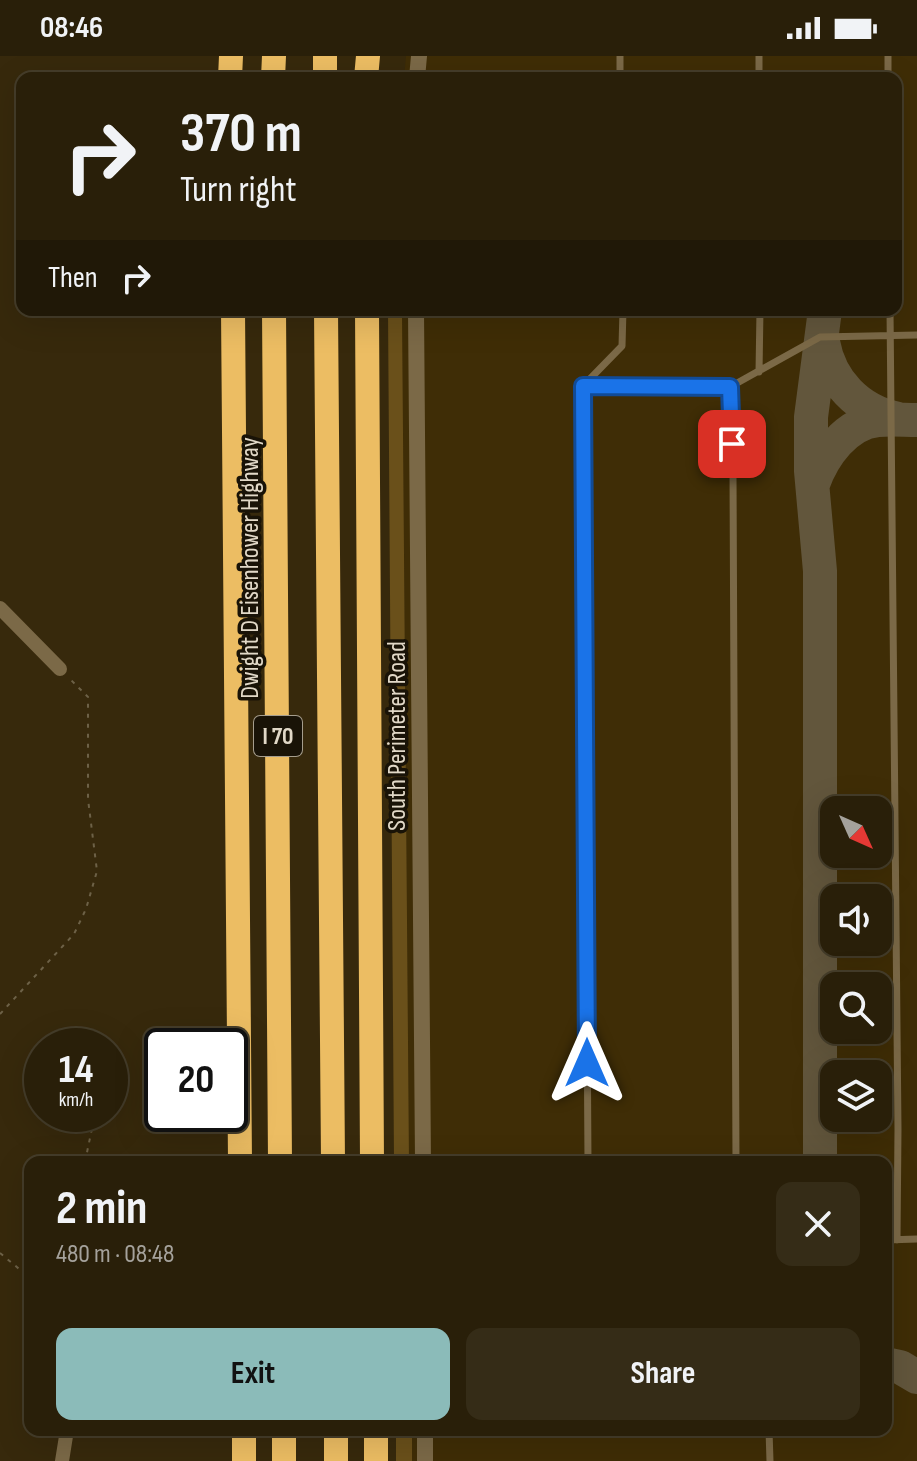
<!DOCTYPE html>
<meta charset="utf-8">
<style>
body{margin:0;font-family:"Sofia Sans Condensed",sans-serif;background:#352c17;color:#f1f3f6;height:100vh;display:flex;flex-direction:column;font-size:30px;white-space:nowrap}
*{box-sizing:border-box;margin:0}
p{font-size:26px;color:#a5a29c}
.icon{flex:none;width:44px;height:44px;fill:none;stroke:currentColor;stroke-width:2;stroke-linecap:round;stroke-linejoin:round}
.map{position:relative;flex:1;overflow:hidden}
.drawer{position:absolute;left:24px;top:1100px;width:868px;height:280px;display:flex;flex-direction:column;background:#291f09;border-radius:16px;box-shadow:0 8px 32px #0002,0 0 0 2px #453d2a}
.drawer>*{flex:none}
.guide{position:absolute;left:16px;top:16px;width:886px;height:244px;border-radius:16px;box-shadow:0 8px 32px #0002,0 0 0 2px #453d2a;background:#291f09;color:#f1f3f6;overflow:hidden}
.needle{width:52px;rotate:135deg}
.tools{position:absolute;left:820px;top:740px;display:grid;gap:16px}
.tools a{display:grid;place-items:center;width:72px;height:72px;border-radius:16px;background:#291f09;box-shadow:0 8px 32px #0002,0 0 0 2px #453d2a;font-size:40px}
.speed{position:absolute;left:24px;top:972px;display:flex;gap:16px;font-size:40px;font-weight:700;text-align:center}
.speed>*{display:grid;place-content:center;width:104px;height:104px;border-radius:50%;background:#291f09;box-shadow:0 8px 32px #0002,0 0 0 2px #453d2a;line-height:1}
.speed small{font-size:20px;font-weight:400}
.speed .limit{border:4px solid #111;border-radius:12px;background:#fff;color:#111}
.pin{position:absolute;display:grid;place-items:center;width:68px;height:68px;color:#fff;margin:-34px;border-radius:16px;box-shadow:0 4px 12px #0006}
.me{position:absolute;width:88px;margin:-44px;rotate:0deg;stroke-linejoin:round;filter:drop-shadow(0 0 6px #0008)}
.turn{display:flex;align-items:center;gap:28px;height:168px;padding:0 32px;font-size:36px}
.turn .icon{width:104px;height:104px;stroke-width:2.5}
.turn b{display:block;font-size:56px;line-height:68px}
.then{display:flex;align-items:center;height:76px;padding:0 32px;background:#0003;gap:16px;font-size:30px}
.round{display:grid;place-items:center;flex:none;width:84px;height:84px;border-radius:16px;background:#352c17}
.summary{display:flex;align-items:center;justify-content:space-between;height:136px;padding:0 32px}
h1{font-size:48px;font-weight:700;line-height:60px}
.button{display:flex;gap:16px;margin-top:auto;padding:16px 32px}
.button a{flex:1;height:92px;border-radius:16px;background:#8bbbb9;color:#111;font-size:32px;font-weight:700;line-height:92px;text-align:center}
.button a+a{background:#352c17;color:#f1f3f6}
.status{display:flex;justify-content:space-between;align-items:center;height:56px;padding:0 40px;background:#291f09;direction:ltr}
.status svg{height:22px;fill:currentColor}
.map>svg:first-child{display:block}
.built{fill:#3f2d06;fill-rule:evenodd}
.green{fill:#6a501a}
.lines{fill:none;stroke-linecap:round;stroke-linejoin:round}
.taxiway{stroke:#62563c;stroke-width:34}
.path{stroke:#6d6147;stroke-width:2;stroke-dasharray:4 6;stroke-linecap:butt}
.service{stroke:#7b6947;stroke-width:7}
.minor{stroke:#7b6947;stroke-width:14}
.tertiary{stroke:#7b6947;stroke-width:16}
.motorway{stroke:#ecbd63;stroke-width:24}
.route-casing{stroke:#114b97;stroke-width:20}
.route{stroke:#1a73e8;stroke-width:14}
.labels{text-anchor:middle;stroke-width:7;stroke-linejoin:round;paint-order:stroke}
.shield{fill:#191307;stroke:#a59d8d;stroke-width:2}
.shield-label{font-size:24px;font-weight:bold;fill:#e1d8c7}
.street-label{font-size:26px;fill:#e1d8c7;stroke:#191307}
</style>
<div class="status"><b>08:46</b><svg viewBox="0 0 49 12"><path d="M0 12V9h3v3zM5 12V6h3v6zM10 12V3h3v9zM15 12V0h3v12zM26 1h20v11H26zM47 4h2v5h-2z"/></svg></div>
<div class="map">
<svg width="917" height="1405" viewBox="0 0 917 1405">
<rect width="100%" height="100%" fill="#37290c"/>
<path class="built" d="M406,0H917V1405H412V1374H886V1106H409L402,254H896V22H404ZM834,754H878V798H834ZM834,842H878V886H834ZM834,930H878V974H834ZM834,1018H878V1062H834Z"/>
<path class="green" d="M388,254H402L409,1106H394Z
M396,1374H412V1405H396Z"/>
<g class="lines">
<path class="taxiway" d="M823,286C830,325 858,355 898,363
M813,428C823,400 846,367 878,364C891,363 904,364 917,364
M820,1106V515L811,415V361L825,254
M886,1308L900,1311L917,1321"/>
<path class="path" d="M0,958L74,878L86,853L97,815L88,743V641L70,623
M85,1106L95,1058
M0,1197L30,1222"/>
<path class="service" d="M888,0V22
M620,22V0
M759,22V0
M890,254L898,1073L897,1184
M759,316L760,254
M583,330L730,331L820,281L917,279
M730,331L733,416L736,1106
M588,1106L583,330L622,290L623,254
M886,1184L917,1183
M769,1374L770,1405"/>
<path class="minor" d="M0,552L60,613
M62,1405L67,1374"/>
<path class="tertiary" d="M417,22L419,0
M416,254L423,1106
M425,1374V1405"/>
<path class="motorway" d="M230,22L231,0
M273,22L274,0
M325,22V0
M366,22L368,0
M233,254L240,1106
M274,254L280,1106
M326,254L333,1106
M367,254L372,1106
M244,1374V1405
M284,1374V1405
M336,1374V1405
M376,1374V1405"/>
</g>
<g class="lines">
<g class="route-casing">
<path id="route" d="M587,1007L583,330L730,331L732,388"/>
</g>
<use href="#route" class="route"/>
</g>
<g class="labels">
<rect class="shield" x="254" y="660" width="48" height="40" rx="6"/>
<g class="shield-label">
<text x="278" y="688">I 70</text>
</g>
<g class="street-label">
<text transform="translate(249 512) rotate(-90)" y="9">Dwight D Eisenhower Highway</text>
<text transform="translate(396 680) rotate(-90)" y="9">South Perimeter Road</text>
</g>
</g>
</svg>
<div class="tools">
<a><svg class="needle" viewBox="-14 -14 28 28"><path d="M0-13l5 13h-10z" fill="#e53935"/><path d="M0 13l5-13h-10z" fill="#a5a29c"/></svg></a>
<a><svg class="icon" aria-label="sound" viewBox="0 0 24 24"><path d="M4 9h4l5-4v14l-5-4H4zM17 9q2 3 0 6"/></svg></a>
<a><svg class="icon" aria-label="search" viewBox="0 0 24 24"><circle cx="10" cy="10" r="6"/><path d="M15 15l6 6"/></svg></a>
<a><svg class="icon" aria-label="layers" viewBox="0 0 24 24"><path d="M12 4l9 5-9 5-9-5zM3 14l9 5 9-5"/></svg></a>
</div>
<div class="speed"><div>14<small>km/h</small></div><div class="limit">20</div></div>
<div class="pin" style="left:732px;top:388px;background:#d93025"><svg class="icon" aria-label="arrive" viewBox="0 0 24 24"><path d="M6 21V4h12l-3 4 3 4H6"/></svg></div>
<svg class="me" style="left:587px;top:1007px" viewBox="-20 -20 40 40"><path d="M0-17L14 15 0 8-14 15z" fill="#1a73e8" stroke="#fff" stroke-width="4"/></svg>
<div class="guide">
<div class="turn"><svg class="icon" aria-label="right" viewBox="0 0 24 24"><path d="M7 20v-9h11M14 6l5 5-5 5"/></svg><div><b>370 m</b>Turn right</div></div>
<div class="then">Then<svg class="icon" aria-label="right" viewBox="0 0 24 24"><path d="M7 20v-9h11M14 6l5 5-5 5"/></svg></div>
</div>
<section class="drawer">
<div class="summary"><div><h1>2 min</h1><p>480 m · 08:48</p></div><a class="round"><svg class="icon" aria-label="close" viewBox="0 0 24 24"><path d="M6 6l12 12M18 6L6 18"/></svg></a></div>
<div class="button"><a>Exit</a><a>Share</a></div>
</section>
</div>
